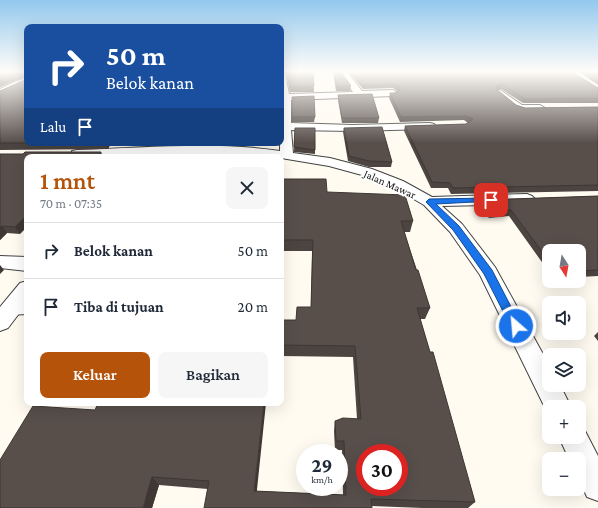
<!DOCTYPE html>
<html lang="id">
<meta charset="utf-8">
<style>
body{margin:0;font-family:"Crimson Pro",serif;background:#f6f6f7;color:#1f2937;height:100vh;display:flex;flex-direction:column;font-size:15px;white-space:nowrap}
*{box-sizing:border-box;margin:0}
p{font-size:13px;color:#747a83}
.icon{flex:none;width:22px;height:22px;fill:none;stroke:currentColor;stroke-width:2;stroke-linecap:round;stroke-linejoin:round}
.map{position:relative;flex:1;overflow:hidden}
.drawer{position:absolute;left:24px;top:154px;width:260px;height:252px;display:flex;flex-direction:column;background:#fff;border-radius:8px;box-shadow:0 4px 16px #0002}
.drawer>*{flex:none}
.top-card{position:absolute;left:24px;top:24px;width:260px;height:122px;border-radius:8px;box-shadow:0 4px 16px #0002;background:#1a4fa0;color:#fff;overflow:hidden}
.needle{width:26px;rotate:169deg}
.fabs{position:absolute;left:542px;top:244px;display:grid;gap:8px}
.fabs a{display:grid;place-items:center;width:44px;height:44px;border-radius:8px;background:#fff;box-shadow:0 4px 16px #0002;font-size:20px}
.speed{position:absolute;left:296px;top:444px;display:flex;gap:8px;font-size:20px;font-weight:700;text-align:center}
.speed>*{display:grid;place-content:center;width:52px;height:52px;border-radius:50%;background:#fff;box-shadow:0 4px 16px #0002;line-height:1}
.speed small{font-size:10px;font-weight:400}
.speed .limit{border:6px solid #d22;background:#fff;color:#111}
.pin{position:absolute;display:grid;place-items:center;width:34px;height:34px;color:#fff;margin:-17px;border-radius:8px;box-shadow:0 2px 6px #0006}
.me{position:absolute;width:44px;margin:-22px;rotate:333deg;stroke-linejoin:round;filter:drop-shadow(0 0 3px #0008)}
.turn{display:flex;align-items:center;gap:14px;height:84px;padding:0 16px;font-size:18px}
.turn .icon{width:52px;height:52px;stroke-width:2.5}
.turn b{display:block;font-size:28px;line-height:34px}
.then{display:flex;align-items:center;height:38px;padding:0 16px;background:#0003;gap:8px;font-size:15px}
.round{display:grid;place-items:center;flex:none;width:42px;height:42px;border-radius:8px;background:#f6f6f7}
.head{display:flex;align-items:center;justify-content:space-between;height:68px;padding:0 16px}
h1{font-size:24px;font-weight:600;line-height:30px;color:#b45309}
.button{display:flex;gap:8px;margin-top:auto;padding:8px 16px}
.button a{flex:1;height:46px;border-radius:8px;background:#b45309;color:#fff;font-size:16px;font-weight:600;line-height:46px;text-align:center}
.button a+a{background:#f6f6f7;color:#1f2937}
ul{padding:0;list-style:none}
li{display:flex;align-items:center;gap:12px;height:56px;padding:0 16px;border-top:1px solid #e0e1e3}
li div{flex:1}
li b{display:block;font-size:15px}
li em{font-style:normal}
.map>svg:first-child{display:block}
.lines{fill:none;stroke-linecap:round;stroke-linejoin:round}
.service-casing{stroke:#424242;stroke-width:2}
.minor-casing{stroke:#424242;stroke-width:2}
.service{fill:#fff;fill-rule:evenodd}
.minor{fill:#fff;fill-rule:evenodd}
.wall{fill:#4c4440}
.shaded-wall{fill:#3e3734}
.building{fill:#584f4b;stroke:#3e3734;fill-rule:evenodd}
.route{fill:#1a73e8;stroke:#114b97}
.labels{text-anchor:middle;stroke-width:4;stroke-linejoin:round;paint-order:stroke}
.street-label{font-size:11px;fill:#0f0f0f;stroke:#fff}
</style>
<div class="map">
<svg width="598" height="508" viewBox="0 0 598 508">
<rect width="100%" height="100%" fill="#fffbf1"/>
<g class="lines">
<g class="service-casing">
<path id="service" d="M27,306V314L10,315L6,314L5,311L6,308Z"/>
</g>
<g class="minor-casing">
<path id="minor" d="M281,72L285,74L289,94L353,92L339,72H347L362,91L393,90L398,93L393,96L291,100V123L352,125L430,123L434,124L436,126L434,128L430,129L352,131L291,130L293,153L330,158L372,169L403,181L432,197L527,194L532,196L535,199L532,202L527,204L442,206L462,224L495,267L549,365V385H560L571,407H549V416L480,275L450,232L424,205L393,187L362,175L329,166L281,158V157L212,154L74,157L71,154L72,151L77,150C144,148 214,141 280,151Z
M27,78V84L0,96V89L16,81Z
M500,90L522,105H540L545,108L540,111L516,110L497,95L495,93L497,91Z
M0,256L27,257V271L0,268Z
M27,281V303L8,328L0,331V307L20,283Z
M579,426L583,427L598,456V501L587,497L579,479V459H569L559,437H579Z"/>
</g>
<use href="#service" class="service"/>
<use href="#minor" class="minor"/>
</g>
<path class="wall" d="M0,72H27V143H111L108,149L0,150V91L25,80V77L16,80L0,87Z
M284,72H313L314,92H290L286,74Z
M333,72H341L351,86L350,91H336Z
M348,72H572L598,88V103H523L501,89L497,90L516,105L525,108L598,107V191L451,194L448,188H431L404,131L405,126L466,124L468,123L464,120L400,122L389,98L390,93H395L397,91L393,88L363,89Z
M579,72H598V85Z
M338,95L379,118L378,123H342L338,100Z
M292,97L315,117L314,122H292Z
M295,128L315,150V154L294,152Z
M344,128L392,162L391,167H369L348,161L343,132Z
M0,154L27,157L20,234L7,233L0,240Z
M281,170H282V179L327,192L413,221L410,232H404L430,308L425,319H420L475,502L468,508H422L372,506L208,489L159,485L152,508L95,410L257,491L343,495L342,450H335L334,431L335,421L357,419L353,357L281,356V320H296L311,307L312,251H283L282,228H281Z
M598,196V276L579,277V251H549V272L509,216L489,218L479,206L482,200Z
M598,332V341L594,336Z"/>
<path class="shaded-wall" d="M24,72H26L27,77L16,80L0,87V81L13,74Z
M502,84L501,89L497,90L495,88L498,85Z
M106,143H111L108,149Z
M101,152L103,157H99Z
M27,215V227L20,234L15,227Z
M2,226L7,233L0,240V228Z
M0,265L4,270L0,274Z
M264,403H266L256,499L254,491Z
M152,477L159,485L152,508H143Z"/>
<path class="building" d="M0,72H24L13,74L0,81Z
M25,72H27V143H53H0V91L25,80Z
M287,72H313L314,86L290,87Z
M334,72H341L351,86L337,87Z
M352,72H572L598,88V98L525,99L502,84L498,85L495,88L516,105L525,108L598,107V185L453,188L450,183L432,182L405,126L466,124L473,119L466,116L401,117L390,93H395L400,90V87L394,84L363,85Z
M587,72H598V79Z
M372,94L379,118H342L338,95Z
M314,96L315,117H292V97Z
M382,127L392,162L369,161L349,156L344,128Z
M295,128H315V150L294,147Z
M25,152H101L99,157H27V215L15,227L2,226L0,228V154H23Z
M281,170H282L281,179H326L327,192L405,195L413,221H401L416,270H418L430,308H417L430,352H433L475,502L371,499L372,508H204L209,481L152,477L143,508H0V460L33,406L95,410L98,403H264L254,491L346,495L344,441H336L335,421L343,418L361,419L355,346L281,345V320H296L297,307H311L313,240H282L283,217H281ZM365,453H399V487H365Z
M598,196V270L579,271V251H549V261L511,210L491,212L482,200Z"/>
<linearGradient id="sky" x2="0" y2="1"><stop stop-color="#93c8ee"/><stop offset="0.5" stop-color="#fffdf9"/><stop offset="1" stop-color="#fffdf9" stop-opacity="0"/></linearGradient>
<rect width="598" height="143" fill="url(#sky)"/>
<path class="route" d="M491,198H493V201L436,204L459,226L492,270L521,326L520,329L516,330L512,329L484,274L453,230L426,202L429,199Z"/>
<g class="labels">
<g class="street-label">
<text transform="translate(390 184) rotate(24)" y="4">Jalan Mawar</text>
</g>
</g>
</svg>
<div class="fabs">
<a><svg class="needle" viewBox="-14 -14 28 28"><path d="M0-13l5 13h-10z" fill="#e53935"/><path d="M0 13l5-13h-10z" fill="#747a83"/></svg></a>
<a><svg class="icon" aria-label="sound" viewBox="0 0 24 24"><path d="M4 9h4l5-4v14l-5-4H4zM17 9q2 3 0 6"/></svg></a>
<a><svg class="icon" aria-label="layers" viewBox="0 0 24 24"><path d="M12 4l9 5-9 5-9-5zM3 14l9 5 9-5"/></svg></a>
<a>+</a>
<a>−</a>
</div>
<div class="speed"><div>29<small>km/h</small></div><div class="limit">30</div></div>
<div class="pin" style="left:491px;top:200px;background:#d93025"><svg class="icon" aria-label="arrive" viewBox="0 0 24 24"><path d="M6 21V4h12l-3 4 3 4H6"/></svg></div>
<svg class="me" style="left:516px;top:326px" viewBox="-20 -20 40 40"><circle r="17" fill="#1a73e8" stroke="#fff" stroke-width="3"/><path d="M0-11L8 9 0 5-8 9z" fill="#fff"/></svg>
<div class="top-card">
<div class="turn"><svg class="icon" aria-label="right" viewBox="0 0 24 24"><path d="M7 20v-9h11M14 6l5 5-5 5"/></svg><div><b>50 m</b>Belok kanan</div></div>
<div class="then">Lalu<svg class="icon" aria-label="arrive" viewBox="0 0 24 24"><path d="M6 21V4h12l-3 4 3 4H6"/></svg></div>
</div>
<section class="drawer">
<div class="head"><div><h1>1 mnt</h1><p>70 m · 07:35</p></div><a class="round"><svg class="icon" aria-label="close" viewBox="0 0 24 24"><path d="M6 6l12 12M18 6L6 18"/></svg></a></div>
<ul>
<li><svg class="icon" aria-label="right" viewBox="0 0 24 24"><path d="M7 20v-9h11M14 6l5 5-5 5"/></svg><div><b>Belok kanan</b></div><em>50 m</em></li>
<li><svg class="icon" aria-label="arrive" viewBox="0 0 24 24"><path d="M6 21V4h12l-3 4 3 4H6"/></svg><div><b>Tiba di tujuan</b></div><em>20 m</em></li>
</ul>
<div class="button"><a>Keluar</a><a>Bagikan</a></div>
</section>
</div>
